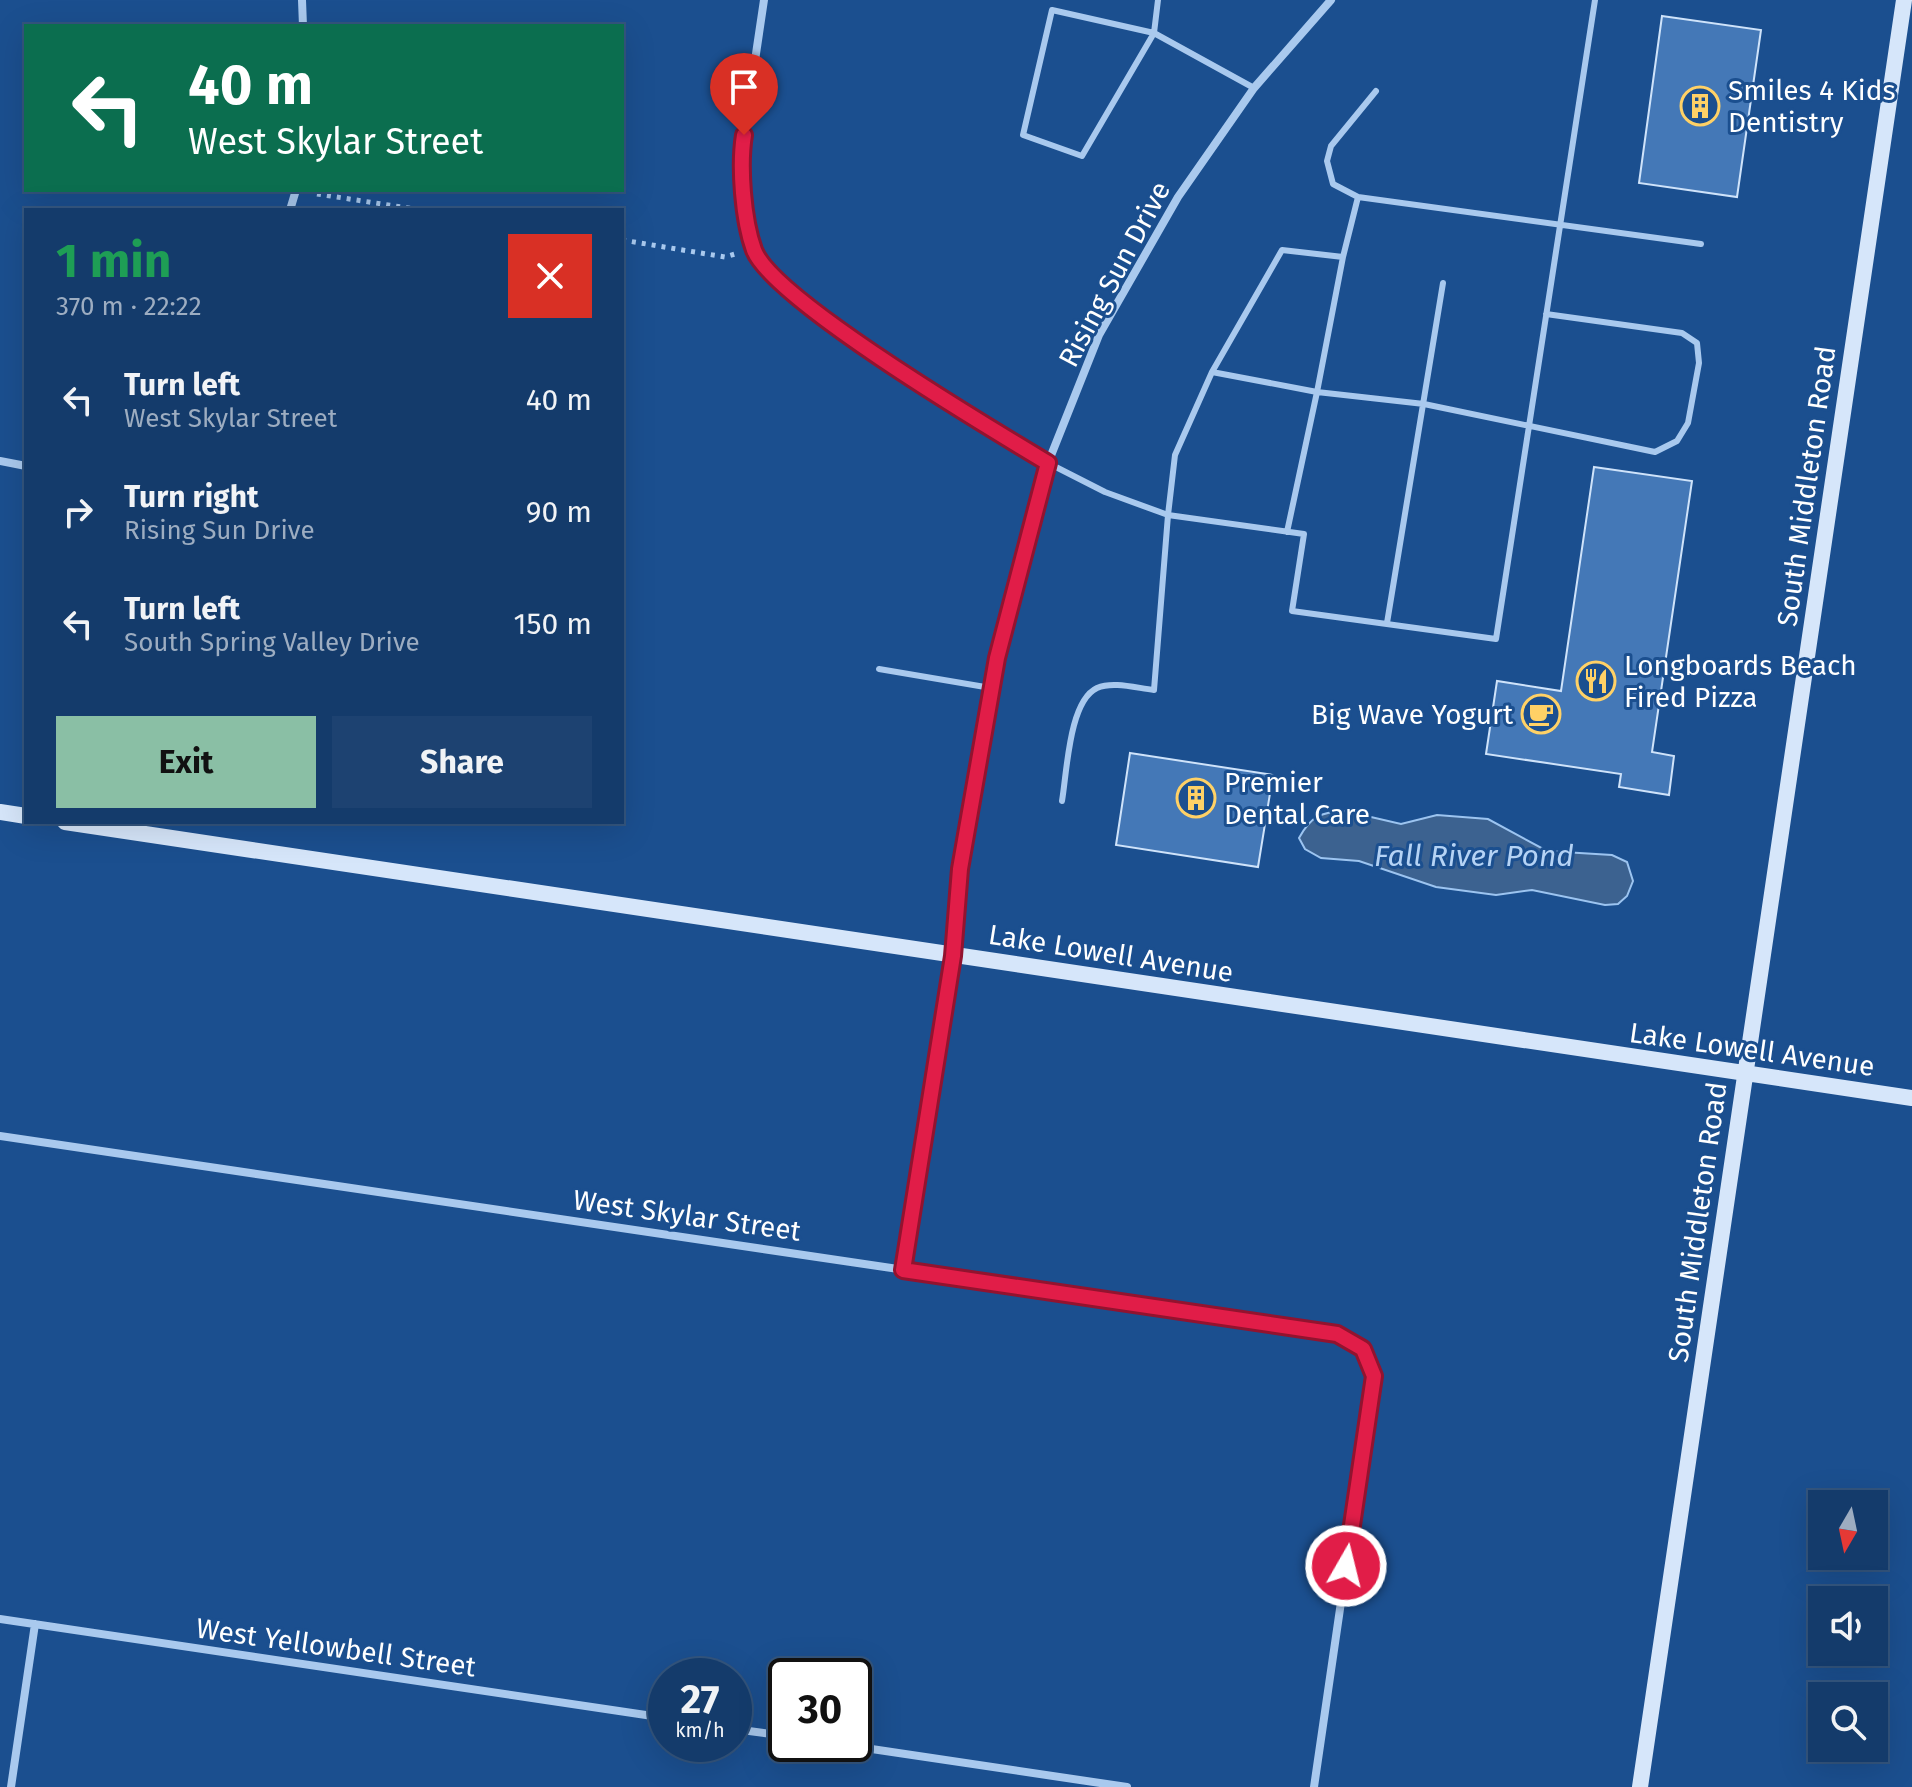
<!DOCTYPE html>
<meta charset="utf-8">
<style>
body{margin:0;font-family:"Fira Sans",sans-serif;background:#1d4271;color:#f1f3f6;height:100vh;display:flex;flex-direction:column;font-size:30px;white-space:nowrap}
*{box-sizing:border-box;margin:0}
p{font-size:26px;color:#9dadc1}
.icon{flex:none;width:44px;height:44px;fill:none;stroke:currentColor;stroke-width:2;stroke-linecap:round;stroke-linejoin:round}
.map{position:relative;flex:1;overflow:hidden}
.panel{position:absolute;left:24px;top:208px;width:600px;height:616px;display:flex;flex-direction:column;background:#143b6b;border-radius:0px;box-shadow:0 8px 32px #0002,0 0 0 2px #33557e}
.panel>*{flex:none}
.banner{position:absolute;left:24px;top:24px;width:600px;height:168px;border-radius:0px;box-shadow:0 8px 32px #0002,0 0 0 2px #33557e;background:#0b6e4f;color:#fff;overflow:hidden}
.needle{width:52px;rotate:189deg}
.buttons{position:absolute;left:1808px;top:1490px;display:grid;gap:16px}
.buttons a{display:grid;place-items:center;width:80px;height:80px;border-radius:0px;background:#143b6b;box-shadow:0 8px 32px #0002,0 0 0 2px #33557e;font-size:40px}
.speed{position:absolute;left:648px;top:1658px;display:flex;gap:16px;font-size:40px;font-weight:700;text-align:center}
.speed>*{display:grid;place-content:center;width:104px;height:104px;border-radius:50%;background:#143b6b;box-shadow:0 8px 32px #0002,0 0 0 2px #33557e;line-height:1}
.speed small{font-size:20px;font-weight:400}
.speed .limit{border:4px solid #111;border-radius:12px;background:#fff;color:#111}
.pin{position:absolute;display:grid;place-items:center;width:68px;height:68px;color:#fff;margin:-82px -34px;border-radius:50% 50% 50% 0;rotate:-45deg;box-shadow:0 0 8px #0007}
.pin .icon{rotate:45deg}
.me{position:absolute;width:88px;margin:-44px;rotate:8deg;stroke-linejoin:round;filter:drop-shadow(0 0 6px #0008)}
.turn{display:flex;align-items:center;gap:28px;height:168px;padding:0 32px;font-size:36px}
.turn .icon{width:104px;height:104px;stroke-width:2.5}
.turn b{display:block;font-size:56px;line-height:68px}
.round{display:grid;place-items:center;flex:none;width:84px;height:84px;border-radius:0px;background:#1d4271}
.head{display:flex;align-items:center;justify-content:space-between;height:136px;padding:0 32px}
h1{font-size:48px;font-weight:700;line-height:60px;color:#1e9e55}
.primary-button{display:flex;gap:16px;margin-top:auto;padding:16px 32px}
.primary-button a{flex:1;height:92px;border-radius:0px;background:#8abfa5;color:#111;font-size:32px;font-weight:700;line-height:92px;text-align:center}
.primary-button a+a{background:#1d4271;color:#f1f3f6}
ul{padding:0;list-style:none}
li{display:flex;align-items:center;gap:24px;height:112px;padding:0 32px}
li div{flex:1}
li b{display:block;font-size:30px}
li em{font-style:normal}
.map>svg:first-child{display:block}
.water{fill:#3c6290;stroke:#9cc4f0;stroke-width:2}
.building{fill:#4478b7;stroke:#cfe3fa;stroke-width:2}
.lines{fill:none;stroke-linecap:round;stroke-linejoin:round}
.path{stroke:#a9c9ee;stroke-width:5;stroke-dasharray:4 6;stroke-linecap:butt}
.lane{stroke:#a9c9ee;stroke-width:6}
.street{stroke:#a9c9ee;stroke-width:8}
.secondary{stroke:#d6e6fa;stroke-width:16}
.route-casing{stroke:#92132f;stroke-width:20}
.route{stroke:#e11d48;stroke-width:14}
.labels{text-anchor:middle;stroke-width:6;stroke-linejoin:round;paint-order:stroke}
.poi-label{font-size:28px;fill:#fff;stroke:#1b4f8f;text-anchor:start}
.street-label{font-size:28px;fill:#fff;stroke:#1b4f8f}
.water-label{font-size:30px;font-style:italic;fill:#b5d3f5;stroke:#1b4f8f}
</style>
<div class="map">
<svg width="1912" height="1787" viewBox="0 0 1912 1787">
<rect width="100%" height="100%" fill="#1b4f8f"/>
<path class="water" d="M1345,811L1401,824L1437,815L1488,819L1547,851L1612,855L1627,862L1633,881L1627,896L1618,904L1605,905L1532,890L1496,895L1436,887L1359,861L1321,858L1305,849L1299,838C1311,816 1321,812 1345,811Z"/>
<path class="building" d="M1662,16L1761,30L1737,197L1639,183Z
M1594,467L1692,481L1652,752L1674,756L1669,795L1619,787L1621,774L1486,754L1497,681L1561,691Z
M1130,753L1273,775L1258,867L1116,845Z"/>
<g class="lines">
<path class="path" d="M317,194L421,210
M622,240L725,257L735,254"/>
<path class="lane" d="M1158,0L1154,33L1254,88
M1052,10L1154,33L1082,156L1023,135Z
M1358,197L1333,184L1327,161L1331,146L1376,91
M1343,257L1358,197L1701,244
M1546,314L1682,333L1697,343L1699,363L1688,423L1677,441L1655,452L1424,404L1317,392L1343,257L1282,250L1212,372L1175,455L1168,515L1304,534L1292,611L1496,639C1529,426 1562,213 1595,0
M1212,372L1317,392L1287,532
M1048,463L1105,492L1168,515L1154,690C1136,688 1113,681 1097,688C1069,701 1067,772 1062,801
M1387,623L1443,283
M879,669L991,688"/>
<path class="street" d="M302,0L303,26
M764,0L740,161L754,250L773,278L925,388L1048,463
M290,210L296,190
M0,461L26,466
M0,1136L1337,1334L1363,1349L1374,1376L1314,1787
M903,1270L953,956L960,869L991,688L1002,627L1048,463L1099,335L1178,197L1254,88L1331,0
M0,1619L666,1718
M734,1729L786,1736
M838,1744L1127,1787
M11,1787L35,1624"/>
<path class="secondary" d="M0,812L26,816
M65,822L1912,1098
M1640,1787L1904,0"/>
</g>
<g class="lines">
<g class="route-casing">
<path id="route" d="M744,135C739,166 743,220 754,250C772,299 993,430 1048,463L997,658L960,869L953,956L903,1270L1337,1334L1363,1349L1374,1376L1346,1566"/>
</g>
<use href="#route" class="route"/>
</g>
<defs>
<g id="building-ring" transform="scale(2)"><circle r="9.5" fill="#1b4f8f" stroke="#ffd166" stroke-width="1.5"/><path d="M-4-6H4V6H1V3H-1V6H-4ZM-2.5-4.3h1.7v1.8h-1.7ZM.8-4.3h1.7v1.8H.8ZM-2.5-1h1.7V.8h-1.7ZM.8-1h1.7V.8H.8Z" fill="#ffd166"/></g>
<g id="restaurant-ring" transform="scale(2)"><circle r="9.5" fill="#1b4f8f" stroke="#ffd166" stroke-width="1.5"/><path d="M-5-6h1v4h1v-4h1v4h1v-4h1v5L-1.5 .5V6h-2V.5L-5-1ZM5-6V6H3V1.5H1.5Q1.5-4 5-6Z" fill="#ffd166"/></g>
<g id="cafe-ring" transform="scale(2)"><circle r="9.5" fill="#1b4f8f" stroke="#ffd166" stroke-width="1.5"/><path d="M-5.5-4.5H6V0H3Q3 3.5 0 3.5H-2.5Q-5.5 3.5-5.5 0ZM3-3.2v2h1.7v-2ZM-6 4.5H4V6H-6Z" fill="#ffd166"/></g>
</defs>
<g fill-rule="evenodd">
<use href="#building-ring" x="1700" y="106"/>
<use href="#restaurant-ring" x="1596" y="681"/>
<use href="#cafe-ring" x="1541" y="714"/>
<use href="#building-ring" x="1196" y="798"/>
</g>
<g class="labels">
<g class="poi-label">
<text x="1728" y="100">Smiles 4 Kids<tspan x="1728" dy="32">Dentistry</tspan></text>
<text x="1624" y="675">Longboards Beach<tspan x="1624" dy="32">Fired Pizza</tspan></text>
<text x="1513" y="724" text-anchor="end">Big Wave Yogurt</text>
<text x="1224" y="792">Premier<tspan x="1224" dy="32">Dental Care</tspan></text>
</g>
<g class="street-label">
<text transform="translate(1114 274) rotate(-62)" y="10">Rising Sun Drive</text>
<text transform="translate(1806 486) rotate(-82)" y="10">South Middleton Road</text>
<text transform="translate(1111 953) rotate(9)" y="10">Lake Lowell Avenue</text>
<text transform="translate(1752 1049) rotate(8)" y="10">Lake Lowell Avenue</text>
<text transform="translate(687 1215) rotate(8)" y="10">West Skylar Street</text>
<text transform="translate(1697 1222) rotate(-82)" y="10">South Middleton Road</text>
<text transform="translate(336 1647) rotate(8)" y="10">West Yellowbell Street</text>
</g>
<g class="water-label">
<text x="1474" y="866">Fall River Pond</text>
</g>
</g>
</svg>
<div class="buttons">
<a><svg class="needle" viewBox="-14 -14 28 28"><path d="M0-13l5 13h-10z" fill="#e53935"/><path d="M0 13l5-13h-10z" fill="#9dadc1"/></svg></a>
<a><svg class="icon" aria-label="sound" viewBox="0 0 24 24"><path d="M4 9h4l5-4v14l-5-4H4zM17 9q2 3 0 6"/></svg></a>
<a><svg class="icon" aria-label="search" viewBox="0 0 24 24"><circle cx="10" cy="10" r="6"/><path d="M15 15l6 6"/></svg></a>
</div>
<div class="speed"><div>27<small>km/h</small></div><div class="limit">30</div></div>
<div class="pin" style="left:744px;top:135px;background:#d93025"><svg class="icon" aria-label="arrive" viewBox="0 0 24 24"><path d="M6 21V4h12l-3 4 3 4H6"/></svg></div>
<svg class="me" style="left:1346px;top:1566px" viewBox="-20 -20 40 40"><circle r="17" fill="#e11d48" stroke="#fff" stroke-width="3"/><path d="M0-11L8 9 0 5-8 9z" fill="#fff"/></svg>
<div class="banner">
<div class="turn"><svg class="icon" aria-label="left" viewBox="0 0 24 24"><path d="M17 20v-9H6M10 6l-5 5 5 5"/></svg><div><b>40 m</b>West Skylar Street</div></div>
</div>
<section class="panel">
<div class="head"><div><h1>1 min</h1><p>370 m · 22:22</p></div><a class="round" style="background:#d93025;color:#fff"><svg class="icon" aria-label="close" viewBox="0 0 24 24"><path d="M6 6l12 12M18 6L6 18"/></svg></a></div>
<ul>
<li><svg class="icon" aria-label="left" viewBox="0 0 24 24"><path d="M17 20v-9H6M10 6l-5 5 5 5"/></svg><div><b>Turn left</b><p>West Skylar Street</p></div><em>40 m</em></li>
<li><svg class="icon" aria-label="right" viewBox="0 0 24 24"><path d="M7 20v-9h11M14 6l5 5-5 5"/></svg><div><b>Turn right</b><p>Rising Sun Drive</p></div><em>90 m</em></li>
<li><svg class="icon" aria-label="left" viewBox="0 0 24 24"><path d="M17 20v-9H6M10 6l-5 5 5 5"/></svg><div><b>Turn left</b><p>South Spring Valley Drive</p></div><em>150 m</em></li>
</ul>
<div class="primary-button"><a>Exit</a><a>Share</a></div>
</section>
</div>
